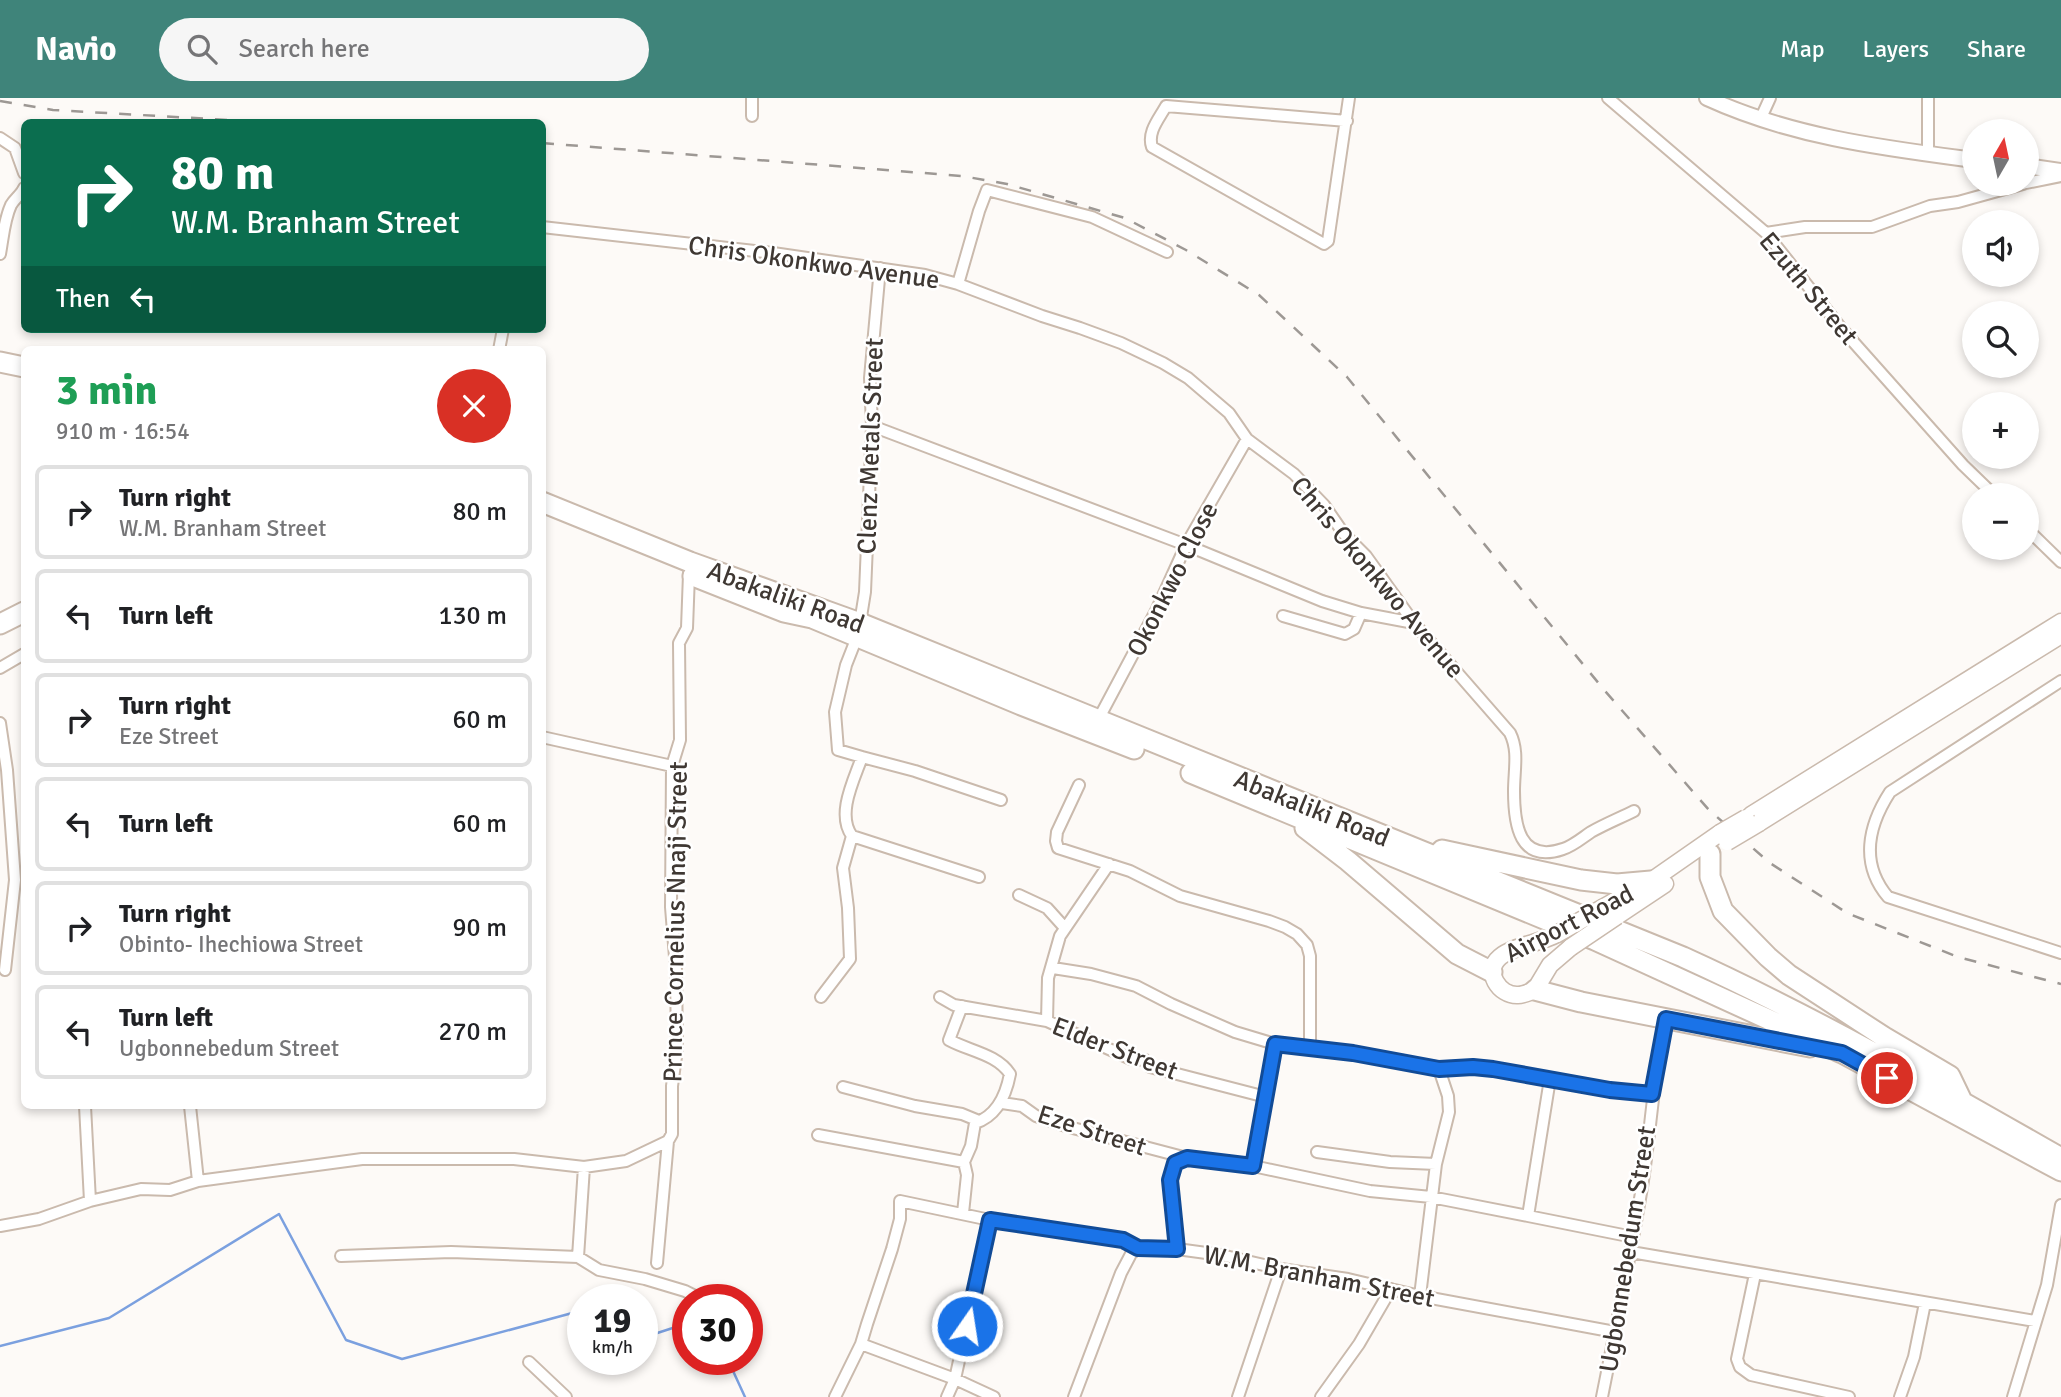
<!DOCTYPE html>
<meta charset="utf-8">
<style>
body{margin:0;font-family:Signika,sans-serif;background:#f6f6f6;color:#202124;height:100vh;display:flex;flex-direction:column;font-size:26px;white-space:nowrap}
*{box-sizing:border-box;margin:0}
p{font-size:23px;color:#757577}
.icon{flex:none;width:38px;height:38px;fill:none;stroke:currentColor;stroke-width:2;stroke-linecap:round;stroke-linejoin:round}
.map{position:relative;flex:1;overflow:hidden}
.side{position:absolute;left:21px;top:248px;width:525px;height:763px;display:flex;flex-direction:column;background:#fff;border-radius:10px;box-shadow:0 4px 10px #0003}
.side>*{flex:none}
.hud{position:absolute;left:21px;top:21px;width:525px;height:214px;border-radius:10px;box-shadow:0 4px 10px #0003;background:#0b6e4f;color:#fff;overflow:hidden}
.needle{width:46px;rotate:9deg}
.controls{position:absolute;left:1962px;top:21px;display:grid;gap:14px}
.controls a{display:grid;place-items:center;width:77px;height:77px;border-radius:50%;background:#fff;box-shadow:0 4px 10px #0003;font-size:35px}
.speed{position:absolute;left:567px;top:1186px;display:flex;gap:14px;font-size:35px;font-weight:700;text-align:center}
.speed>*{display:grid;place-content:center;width:91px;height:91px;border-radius:50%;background:#fff;box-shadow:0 4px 10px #0003;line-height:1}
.speed small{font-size:18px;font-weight:400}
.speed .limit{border:10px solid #d22;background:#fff;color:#111}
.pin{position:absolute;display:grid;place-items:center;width:60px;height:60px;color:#fff;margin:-30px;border:4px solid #fff;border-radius:50%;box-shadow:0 2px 7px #0007}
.me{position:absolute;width:77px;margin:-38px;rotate:13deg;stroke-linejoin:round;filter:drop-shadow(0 0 5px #0008)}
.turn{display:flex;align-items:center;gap:24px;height:147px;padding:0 35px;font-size:32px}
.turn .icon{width:91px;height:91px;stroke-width:2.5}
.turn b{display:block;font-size:49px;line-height:60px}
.then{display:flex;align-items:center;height:66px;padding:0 35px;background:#0003;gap:14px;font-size:26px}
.round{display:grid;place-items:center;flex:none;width:74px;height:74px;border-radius:37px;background:#f6f6f6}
.headline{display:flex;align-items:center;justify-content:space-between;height:119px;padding:0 35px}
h1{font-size:42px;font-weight:700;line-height:52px;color:#1e9e55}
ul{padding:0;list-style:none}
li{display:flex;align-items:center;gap:21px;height:94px;margin:0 14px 10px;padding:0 21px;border:4px solid #e0e0e0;border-radius:10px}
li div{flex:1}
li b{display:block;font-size:26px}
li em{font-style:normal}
header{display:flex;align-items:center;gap:42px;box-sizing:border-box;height:98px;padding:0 35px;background:#3f847a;color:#fff}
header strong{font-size:33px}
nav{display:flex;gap:38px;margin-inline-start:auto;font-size:24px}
.search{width:490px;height:63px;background:#f6f6f6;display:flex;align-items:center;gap:18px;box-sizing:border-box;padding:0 24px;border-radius:38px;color:#757577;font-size:26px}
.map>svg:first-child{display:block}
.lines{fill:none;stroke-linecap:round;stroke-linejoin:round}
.stream{stroke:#7ba0df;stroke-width:2.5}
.street-casing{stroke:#cabaad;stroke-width:14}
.secondary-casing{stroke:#cabaad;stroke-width:18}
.primary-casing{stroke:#cabaad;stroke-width:19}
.highway-casing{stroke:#cabaad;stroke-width:23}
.street{stroke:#fff;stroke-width:10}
.secondary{stroke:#fff;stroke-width:14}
.primary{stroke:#fff;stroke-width:16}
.highway{stroke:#fff;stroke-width:19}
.rail{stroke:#9d9894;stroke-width:2.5;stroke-dasharray:12 12;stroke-linecap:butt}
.primary-bridge-casing{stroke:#cabaad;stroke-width:19;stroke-linecap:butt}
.primary-bridge{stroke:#fff;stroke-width:16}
.route-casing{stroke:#114b97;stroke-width:18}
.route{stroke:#1a73e8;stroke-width:12}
.labels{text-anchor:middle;stroke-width:5;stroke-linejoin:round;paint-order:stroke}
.street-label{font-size:26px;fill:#3f3833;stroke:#fff}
</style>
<header>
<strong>Navio</strong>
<div class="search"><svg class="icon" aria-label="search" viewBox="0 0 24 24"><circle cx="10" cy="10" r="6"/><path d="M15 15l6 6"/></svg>Search here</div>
<nav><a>Map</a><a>Layers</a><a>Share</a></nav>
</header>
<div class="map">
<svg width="2061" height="1299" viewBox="0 0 2061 1299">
<rect width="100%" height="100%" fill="#fdfaf7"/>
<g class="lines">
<path class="stream" d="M642,1240L688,1225
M0,1248L109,1220L279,1116L346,1242L402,1261L576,1214L583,1220
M728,1262L745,1299"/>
<g class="street-casing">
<path id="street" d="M752,0V18
M1608,0L1766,135L1841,230L1963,367L1994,397
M1928,0V56
M1760,22L1770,0
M1347,23L1166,8C1159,21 1147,34 1152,49L1324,146L1328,143L1349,0
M0,40L15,50L24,75
M2026,85L2061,78
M542,129L773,155L925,177L958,186L1042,218L1080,230L1121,245L1163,265L1188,280L1229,315L1247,341L1294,376L1324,407L1344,436L1366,458L1414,525L1510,635C1519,653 1514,672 1514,693C1514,726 1519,766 1563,751C1573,748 1582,740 1591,734C1605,726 1620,720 1634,713
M1766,135L1805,129H1872L1930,108L1958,104L2023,86
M0,156C3,140 4,122 11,107C15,100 21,97 24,90
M958,186L979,113L987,92L1092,119L1167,154
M499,252L503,231
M872,328L1186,447L1322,503L1361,515L1414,525
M2026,430L2061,464
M1283,518L1345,536L1354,531L1361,515
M860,525L865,494L872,328L870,280L880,170
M857,539L846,567L835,614L838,652L862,659C854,682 836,716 852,738L979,779
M0,570L24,556
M2061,583L1890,694C1868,728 1860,766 1888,799L2061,855
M1098,622L1157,511L1186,447L1247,341
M0,625L7,672L15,782L5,872
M542,639L672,668
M862,659L915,673L1001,702
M1079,687L1057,734L1056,743L1058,750L1130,773L1180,798L1269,823L1285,829L1297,836L1307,847L1310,858V949
M1019,797L1047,810L1065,830
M1053,870L1091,876L1136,888L1171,906L1235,934L1275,946L1338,953L1439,971L1473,969L1493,971L1610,992L1652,996
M821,899L850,861L848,810L843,770L852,738
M940,899L954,907L1047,923L1131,961L1145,962L1150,969L1266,999
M962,908L949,942C969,953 997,956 1010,976C1006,997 997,1018 975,1025L971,1048L964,1064L967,1077L963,1115
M1047,923L1048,880L1060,838L1109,766
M843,989L915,1008L962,1016L979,1023
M1002,1005L1022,1008L1036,1018L1069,1029L1187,1060L1253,1068L1370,1093L1431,1099L1528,1118L1550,981
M85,1008L90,1103
M190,1008L198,1083
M818,1037L964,1064
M1317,1054L1390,1064L1436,1066
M1253,1068L1275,946
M1528,1118L1633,1139
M0,1128L39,1121L90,1103L141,1091L170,1092L198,1083L362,1061H514L584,1069L626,1063L668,1043L672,1036V988L677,951L676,872L671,809L672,668L680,642L679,545L687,530L689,476
M1177,1151L1170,1082L1175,1065L1186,1060
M1631,1154L2035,1223
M341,1158L451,1154L578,1159L599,1172L645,1181L685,1193L703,1202
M578,1159L584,1069
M657,1165L668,1043
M1755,1176L1737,1261L1740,1269L1751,1277L1849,1299
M1420,1198L1436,1066L1449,1014L1448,998L1439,971
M861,1246L955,1281L994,1299
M529,1264L566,1299
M835,1299L861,1246L867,1226L892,1151L900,1121V1103L990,1122L1123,1142L1138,1150L1177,1151L1221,1157L1281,1171L1348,1181L1420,1198L1615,1234
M947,1299L955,1281L990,1122
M1074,1299L1121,1175L1131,1156L1138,1150
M1238,1299L1281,1171
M1321,1299L1359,1246L1391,1191
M1602,1299C1616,1229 1630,1160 1642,1089C1651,1033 1653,977 1666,921
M1900,1299L1914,1259L1925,1205
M2013,1299L2047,1187L2061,1107"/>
</g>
<g class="secondary-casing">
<path id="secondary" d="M1707,0C1792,39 1883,50 1974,62
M2026,68L2061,73"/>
</g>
<g class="primary-casing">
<path id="primary" d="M1751,717L2061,524
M1759,725L2061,537
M1604,809L1651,783L1720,735
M1617,818L1665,786
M1557,836C1540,845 1513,848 1500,859C1483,873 1499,898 1518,897C1523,897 1530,894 1535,892L1550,867L1571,849"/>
</g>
<g class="highway-casing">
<path id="highway" d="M0,264L24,269
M542,404L690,464L860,525L1683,859C1813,918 1937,989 2061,1060
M693,478L784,514L812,520L1021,607L1134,651
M0,526L24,514
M1191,675L1595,842L1842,955L2061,1073
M1305,730L1348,763L1457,856L1492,874
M1442,752L1581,782L1617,786L1651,783
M1710,756V779L1723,813L1768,859L1789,877L1884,939L1950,978L1962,1003L1961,1006
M1535,892L1581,904L1810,949"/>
</g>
<use href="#street" class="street"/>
<use href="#secondary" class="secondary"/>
<use href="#primary" class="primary"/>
<use href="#highway" class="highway"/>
<path class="rail" d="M0,3L53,12L264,24
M542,45L962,78L1007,86L1125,120L1186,152L1259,197L1347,279L1605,593L1709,712L1770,765L1847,815L1958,859L2061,886"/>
<g class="primary-bridge-casing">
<path id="primary-bridge" d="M1720,735L1746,720
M1727,744L1759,725
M1557,836L1604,809
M1571,849L1617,818"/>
</g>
<use href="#primary-bridge" class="primary-bridge"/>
</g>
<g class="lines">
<g class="route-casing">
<path id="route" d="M967,1228L990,1122L1123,1142L1138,1150L1177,1151L1170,1082L1175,1065L1187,1060L1253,1068L1275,946L1353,955L1439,971L1473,969L1493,971L1610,992L1652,996L1666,921L1842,955L1887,980"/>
</g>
<use href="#route" class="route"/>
</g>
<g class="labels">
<g class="street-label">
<text transform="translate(814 164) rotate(8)" y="9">Chris Okonkwo Avenue</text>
<text transform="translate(1809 190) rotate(50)" y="9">Ezuth Street</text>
<text transform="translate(870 348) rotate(-88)" y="9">Clenz Metals Street</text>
<text transform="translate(1378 479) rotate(50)" y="9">Chris Okonkwo Avenue</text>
<text transform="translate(1172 481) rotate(-63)" y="9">Okonkwo Close</text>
<text transform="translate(786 499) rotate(20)" y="9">Abakaliki Road</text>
<text transform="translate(1312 710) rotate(22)" y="9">Abakaliki Road</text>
<text transform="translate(675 824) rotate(-89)" y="9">Prince Cornelius Nnaji Street</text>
<text transform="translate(1569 825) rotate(-27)" y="9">Airport Road</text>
<text transform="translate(1115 950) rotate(21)" y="9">Elder Street</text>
<text transform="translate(1092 1032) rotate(18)" y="9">Eze Street</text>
<text transform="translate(1627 1151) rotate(-81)" y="9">Ugbonnebedum Street</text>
<text transform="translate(1319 1178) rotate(11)" y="9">W.M. Branham Street</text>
</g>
</g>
</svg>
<div class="controls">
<a><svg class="needle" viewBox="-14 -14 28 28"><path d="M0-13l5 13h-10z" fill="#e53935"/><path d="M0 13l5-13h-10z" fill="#757577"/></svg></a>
<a><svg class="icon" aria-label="sound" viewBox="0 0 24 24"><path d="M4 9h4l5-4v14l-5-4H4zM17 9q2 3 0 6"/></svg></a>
<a><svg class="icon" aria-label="search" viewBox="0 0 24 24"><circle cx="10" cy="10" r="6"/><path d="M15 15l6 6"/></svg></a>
<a>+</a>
<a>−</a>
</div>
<div class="speed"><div>19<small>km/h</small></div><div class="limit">30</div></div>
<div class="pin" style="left:1887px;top:980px;background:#d93025"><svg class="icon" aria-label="arrive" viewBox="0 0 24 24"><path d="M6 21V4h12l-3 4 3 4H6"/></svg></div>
<svg class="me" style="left:967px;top:1228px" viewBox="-20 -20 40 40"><circle r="17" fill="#1a73e8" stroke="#fff" stroke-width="3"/><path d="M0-11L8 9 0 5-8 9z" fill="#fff"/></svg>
<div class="hud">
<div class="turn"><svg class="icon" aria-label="right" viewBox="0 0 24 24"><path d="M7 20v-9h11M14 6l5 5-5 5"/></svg><div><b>80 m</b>W.M. Branham Street</div></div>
<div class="then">Then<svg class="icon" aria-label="left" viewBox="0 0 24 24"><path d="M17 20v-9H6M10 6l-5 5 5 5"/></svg></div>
</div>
<section class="side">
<div class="headline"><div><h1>3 min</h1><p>910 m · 16:54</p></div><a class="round" style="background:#d93025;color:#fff"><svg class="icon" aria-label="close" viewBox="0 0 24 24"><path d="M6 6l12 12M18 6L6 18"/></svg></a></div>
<ul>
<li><svg class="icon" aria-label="right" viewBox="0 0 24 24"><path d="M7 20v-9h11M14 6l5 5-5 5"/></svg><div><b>Turn right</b><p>W.M. Branham Street</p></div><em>80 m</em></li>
<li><svg class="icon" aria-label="left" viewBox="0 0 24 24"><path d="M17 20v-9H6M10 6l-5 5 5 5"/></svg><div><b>Turn left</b></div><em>130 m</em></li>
<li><svg class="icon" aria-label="right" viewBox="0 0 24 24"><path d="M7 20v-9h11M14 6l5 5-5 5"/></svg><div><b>Turn right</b><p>Eze Street</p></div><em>60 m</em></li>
<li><svg class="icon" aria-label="left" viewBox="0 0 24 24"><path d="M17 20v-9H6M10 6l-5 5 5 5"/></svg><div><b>Turn left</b></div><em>60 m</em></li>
<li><svg class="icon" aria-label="right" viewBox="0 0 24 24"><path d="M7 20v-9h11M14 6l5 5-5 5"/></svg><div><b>Turn right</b><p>Obinto- Ihechiowa Street</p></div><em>90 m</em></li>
<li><svg class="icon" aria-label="left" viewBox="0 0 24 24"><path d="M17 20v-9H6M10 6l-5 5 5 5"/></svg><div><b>Turn left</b><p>Ugbonnebedum Street</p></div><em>270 m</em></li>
</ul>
</section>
</div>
